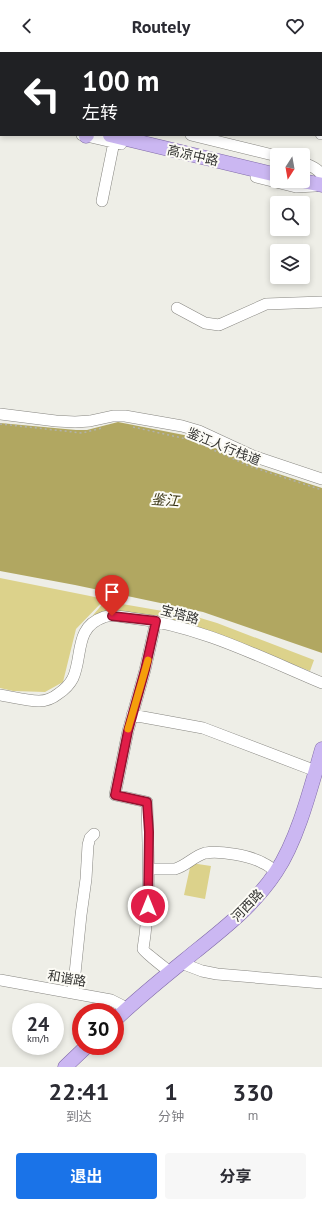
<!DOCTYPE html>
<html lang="zh">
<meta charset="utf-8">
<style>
body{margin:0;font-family:"PT Sans","Noto Sans SC",sans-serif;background:#f7f7f7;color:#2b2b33;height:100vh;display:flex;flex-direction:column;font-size:15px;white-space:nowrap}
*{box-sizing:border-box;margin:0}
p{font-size:13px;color:#7c7c81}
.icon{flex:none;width:22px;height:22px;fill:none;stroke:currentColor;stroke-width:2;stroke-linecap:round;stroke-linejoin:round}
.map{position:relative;height:1015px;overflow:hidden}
.sheet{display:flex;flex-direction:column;background:#fff;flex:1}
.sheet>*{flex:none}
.hud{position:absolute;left:0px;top:0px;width:322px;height:84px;box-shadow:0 2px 6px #0003;background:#202124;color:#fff;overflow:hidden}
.needle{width:26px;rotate:191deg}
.tools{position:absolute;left:270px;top:96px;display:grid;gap:8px}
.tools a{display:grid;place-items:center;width:40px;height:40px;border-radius:4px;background:#fff;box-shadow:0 2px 6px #0003;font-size:20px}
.speed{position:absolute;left:12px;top:951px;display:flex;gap:8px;font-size:20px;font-weight:700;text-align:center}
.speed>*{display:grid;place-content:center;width:52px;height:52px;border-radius:50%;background:#fff;box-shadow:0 2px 6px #0003;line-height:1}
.speed small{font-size:10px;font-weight:400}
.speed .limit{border:6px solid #d22;background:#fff;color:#111}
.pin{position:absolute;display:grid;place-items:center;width:34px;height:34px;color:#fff;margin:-41px -17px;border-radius:50% 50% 50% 0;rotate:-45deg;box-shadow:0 0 4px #0007}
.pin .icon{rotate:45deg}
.me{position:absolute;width:44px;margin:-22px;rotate:0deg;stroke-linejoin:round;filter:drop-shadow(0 0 3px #0008)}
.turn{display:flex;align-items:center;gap:14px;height:84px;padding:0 16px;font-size:18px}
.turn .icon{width:52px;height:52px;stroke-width:2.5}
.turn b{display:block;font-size:28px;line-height:34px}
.eta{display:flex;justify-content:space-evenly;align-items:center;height:68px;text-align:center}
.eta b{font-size:24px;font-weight:700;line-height:28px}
.cta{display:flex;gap:8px;margin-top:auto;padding:8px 16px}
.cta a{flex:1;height:46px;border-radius:4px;background:#1a73e8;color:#fff;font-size:16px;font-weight:700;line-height:46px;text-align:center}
.cta a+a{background:#f7f7f7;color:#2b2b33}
header{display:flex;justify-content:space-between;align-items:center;height:52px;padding:0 16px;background:#fff;font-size:18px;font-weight:700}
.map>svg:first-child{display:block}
.green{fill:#dcd28b}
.water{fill:#b1a761}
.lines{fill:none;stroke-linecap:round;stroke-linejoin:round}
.minor-casing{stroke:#878681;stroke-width:12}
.major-casing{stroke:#806aa9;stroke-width:15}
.path{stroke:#b1b1ac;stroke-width:1.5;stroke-dasharray:2 3;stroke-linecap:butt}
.minor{stroke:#fff;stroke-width:11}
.major{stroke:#cbb7f2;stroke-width:14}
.route-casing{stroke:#92132f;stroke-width:10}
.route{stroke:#e11d48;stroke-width:7}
.slow{stroke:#f59e0b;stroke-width:7}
.labels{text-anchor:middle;stroke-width:4;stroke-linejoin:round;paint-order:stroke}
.street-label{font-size:13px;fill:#343432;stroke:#fcfbf5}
.water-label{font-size:14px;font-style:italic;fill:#3a3515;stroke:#fcfbf5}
</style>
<header><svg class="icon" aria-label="back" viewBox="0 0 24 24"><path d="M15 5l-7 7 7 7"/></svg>Routely<svg class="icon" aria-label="heart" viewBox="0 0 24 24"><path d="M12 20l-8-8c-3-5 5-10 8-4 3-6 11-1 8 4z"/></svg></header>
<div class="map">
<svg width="322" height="1015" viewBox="0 0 322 1015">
<rect width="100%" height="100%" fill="#eeeee7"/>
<path class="green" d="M0,526L105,547L76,577L63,630L45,640L13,639L0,636Z
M105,549L197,565L217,571L314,608L310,619L183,570L156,564L108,558L88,569Z
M191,811L211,814L205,847L184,843Z"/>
<path class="water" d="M118,370L189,384L254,414L322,436V601L203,560L75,533L0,519V371L76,378H87Z"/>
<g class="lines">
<g class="minor-casing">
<path id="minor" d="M180,0L187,1
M91,1V0
M143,1V0
M241,1L242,0
M321,31H322
M0,39H1
M321,55H322
M0,63H1
M321,82H322
M82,83L121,92
M191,83L277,104
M303,111C311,114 317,116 322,123
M256,125L296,135L315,134
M102,149L115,85
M177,256L205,271L219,273L266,252L322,250
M0,362L56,369L75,370L90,369L113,364H125L182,374L199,379L253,404L322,427
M156,569L145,618L128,679L115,743L147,750C148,799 151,848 143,897C144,900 165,916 170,920
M0,643C13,645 26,649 39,649C46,649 53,646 58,642C64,638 70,632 73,626C83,604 74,575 104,565C112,562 122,565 131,566C198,573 260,605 322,631
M132,663L203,676L316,719
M149,817H175C186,814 194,804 205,801C219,798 251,804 263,811C268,813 272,817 276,819
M181,911L202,919L217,922L322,931
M0,928L111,948L121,953L125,958
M73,941L81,863L86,827L88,793L90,786L94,782"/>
</g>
<g class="major-casing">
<path id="major" d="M0,48H1
M110,83L277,123
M86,84L87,83
M303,129L322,133
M115,968C141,943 169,921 196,899C226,875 255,852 276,820C298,787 311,735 322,697
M65,1015L87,994"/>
</g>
<path class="path" d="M0,372L82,381L102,376
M133,375L191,388L249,414L322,438"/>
<use href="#minor" class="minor"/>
<use href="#major" class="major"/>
</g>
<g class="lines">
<g class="route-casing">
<path id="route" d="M112,564L156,569L145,618L128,679L115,743L147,750L149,780L148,854"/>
</g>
<use href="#route" class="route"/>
<path class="slow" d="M128,677L148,608"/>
</g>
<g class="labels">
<g class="street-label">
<text transform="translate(193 103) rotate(13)" y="5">高凉中路</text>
<text transform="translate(224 394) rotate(22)" y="5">鉴江人行栈道</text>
<text transform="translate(180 562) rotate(15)" y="5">宝塔路</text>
<text transform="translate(247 853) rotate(-46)" y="5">河西路</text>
<text transform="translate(67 926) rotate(10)" y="5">和谐路</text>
</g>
<g class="water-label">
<text transform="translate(165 448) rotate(4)" y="5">鉴江</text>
</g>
</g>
</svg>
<div class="tools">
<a><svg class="needle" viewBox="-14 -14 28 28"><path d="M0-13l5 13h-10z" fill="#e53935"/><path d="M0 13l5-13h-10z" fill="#7c7c81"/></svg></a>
<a><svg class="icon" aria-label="search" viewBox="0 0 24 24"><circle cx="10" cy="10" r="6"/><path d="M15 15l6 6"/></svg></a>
<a><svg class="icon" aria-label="layers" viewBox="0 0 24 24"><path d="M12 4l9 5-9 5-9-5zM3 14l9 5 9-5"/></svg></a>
</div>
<div class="speed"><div>24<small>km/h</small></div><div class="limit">30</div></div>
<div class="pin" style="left:112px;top:564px;background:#d93025"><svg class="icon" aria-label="arrive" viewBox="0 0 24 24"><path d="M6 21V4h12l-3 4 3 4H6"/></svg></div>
<svg class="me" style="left:148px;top:854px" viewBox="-20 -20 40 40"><circle r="17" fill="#e11d48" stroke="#fff" stroke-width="3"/><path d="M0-11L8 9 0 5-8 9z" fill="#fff"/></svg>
<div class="hud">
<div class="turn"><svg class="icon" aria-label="left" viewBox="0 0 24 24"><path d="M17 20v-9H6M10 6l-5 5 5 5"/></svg><div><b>100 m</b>左转</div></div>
</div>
</div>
<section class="sheet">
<div class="eta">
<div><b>22:41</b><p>到达</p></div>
<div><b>1</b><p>分钟</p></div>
<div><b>330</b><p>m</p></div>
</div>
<div class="cta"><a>退出</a><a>分享</a></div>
</section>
